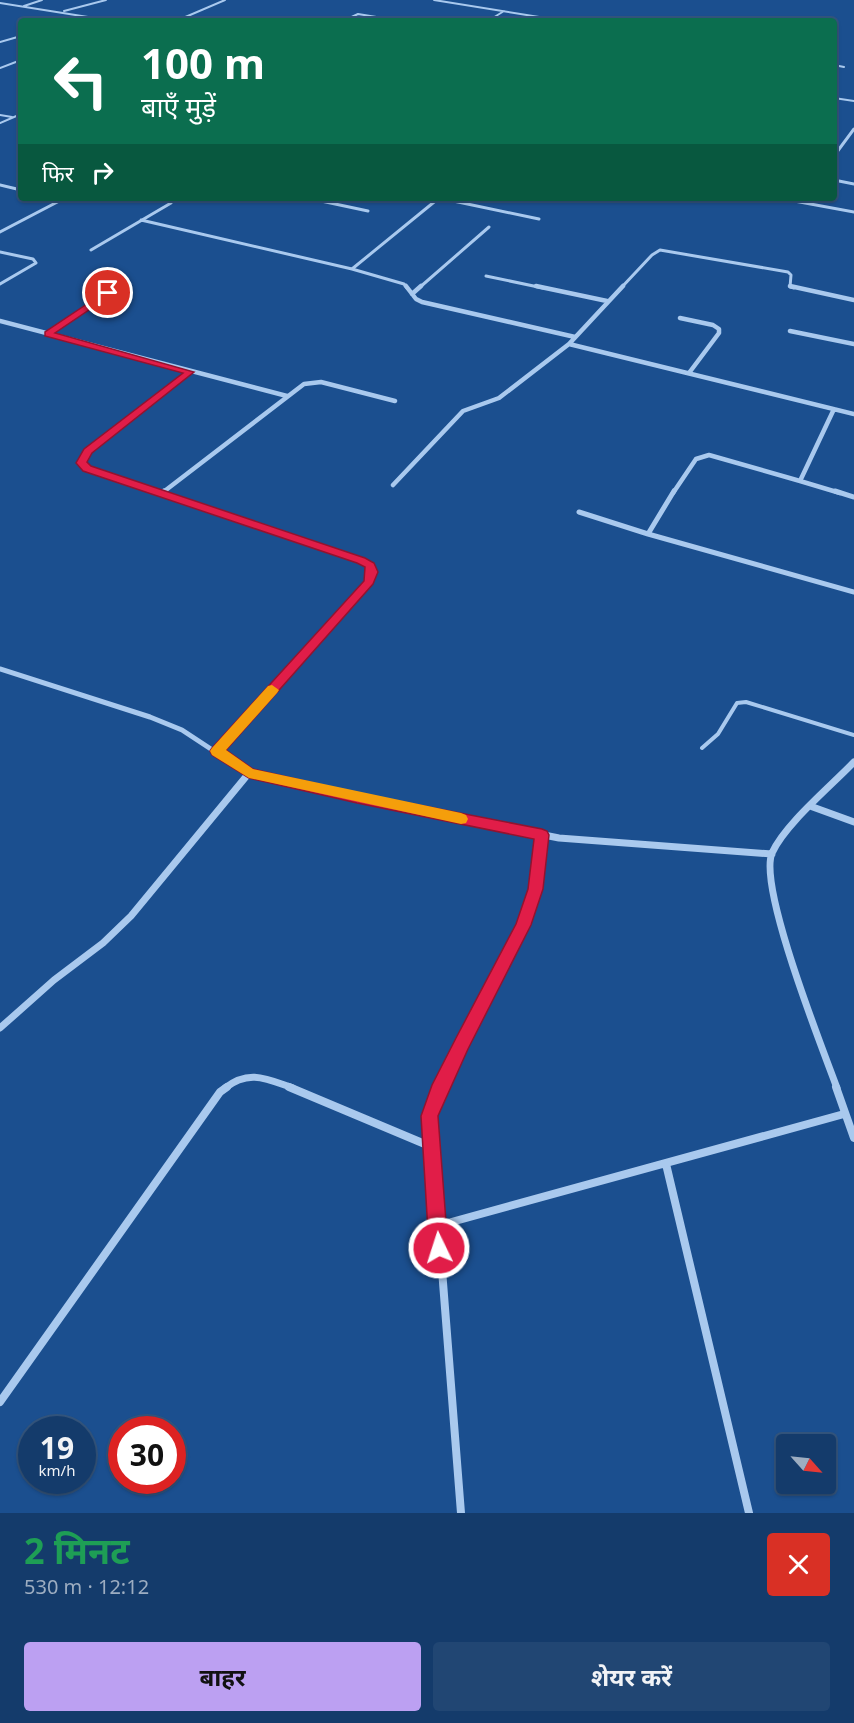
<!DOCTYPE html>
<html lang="hi">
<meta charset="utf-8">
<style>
body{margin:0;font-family:"Noto Sans","Noto Sans Devanagari",sans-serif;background:#214673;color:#f1f3f6;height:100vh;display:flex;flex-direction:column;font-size:22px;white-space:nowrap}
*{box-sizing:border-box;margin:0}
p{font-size:20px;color:#9dadc1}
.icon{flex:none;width:33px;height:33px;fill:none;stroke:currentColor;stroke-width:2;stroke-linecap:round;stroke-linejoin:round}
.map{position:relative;height:1513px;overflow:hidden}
.sheet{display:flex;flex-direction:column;background:#143b6b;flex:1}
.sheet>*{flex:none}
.banner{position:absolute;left:18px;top:18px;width:819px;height:183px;border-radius:6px;box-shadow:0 2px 4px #0004,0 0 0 2px #33557e;background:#0b6e4f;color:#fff;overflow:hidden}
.needle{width:39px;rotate:117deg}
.tools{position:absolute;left:776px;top:1434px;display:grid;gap:12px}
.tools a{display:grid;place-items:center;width:60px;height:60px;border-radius:6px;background:#143b6b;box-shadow:0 2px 4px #0004,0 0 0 2px #33557e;font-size:30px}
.speed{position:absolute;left:18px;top:1416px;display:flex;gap:12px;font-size:30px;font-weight:700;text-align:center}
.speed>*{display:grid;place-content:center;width:78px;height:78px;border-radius:50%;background:#143b6b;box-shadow:0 2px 4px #0004,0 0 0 2px #33557e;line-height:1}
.speed small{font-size:15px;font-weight:400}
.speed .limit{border:9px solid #d22;background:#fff;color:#111}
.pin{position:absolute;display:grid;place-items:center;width:51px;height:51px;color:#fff;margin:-26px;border:3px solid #fff;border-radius:50%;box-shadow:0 2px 6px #0007}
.me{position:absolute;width:66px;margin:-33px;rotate:356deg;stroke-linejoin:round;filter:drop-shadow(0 0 4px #0008)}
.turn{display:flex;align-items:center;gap:21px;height:126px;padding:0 24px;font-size:27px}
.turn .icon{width:78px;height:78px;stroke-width:2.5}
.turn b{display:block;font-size:42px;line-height:51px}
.then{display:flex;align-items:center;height:57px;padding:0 24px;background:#0003;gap:12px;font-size:22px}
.round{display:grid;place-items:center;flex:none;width:63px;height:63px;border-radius:6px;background:#214673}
.headline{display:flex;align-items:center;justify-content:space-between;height:102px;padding:0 24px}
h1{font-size:36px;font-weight:700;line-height:45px;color:#1e9e55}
.cta{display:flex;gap:12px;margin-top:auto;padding:12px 24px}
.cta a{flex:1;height:69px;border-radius:6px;background:#bca0f2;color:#111;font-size:24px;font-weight:700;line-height:69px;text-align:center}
.cta a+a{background:#214673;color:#f1f3f6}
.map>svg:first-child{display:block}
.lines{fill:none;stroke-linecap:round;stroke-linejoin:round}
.lane{stroke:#a9c9ee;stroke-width:4}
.street-far5{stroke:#a9c9ee;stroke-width:2}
.street-far4{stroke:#a9c9ee;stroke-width:3}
.street-far3{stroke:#a9c9ee;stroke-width:4.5}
.street-far2{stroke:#a9c9ee;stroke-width:5}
.street-far1{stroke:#a9c9ee;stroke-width:7}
.street{stroke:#a9c9ee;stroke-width:8}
.route{fill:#e11d48;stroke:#92132f;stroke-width:1.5}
.slow{fill:#f59e0b}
</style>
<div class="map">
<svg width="854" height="1513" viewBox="0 0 854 1513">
<rect width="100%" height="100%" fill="#1b4f8f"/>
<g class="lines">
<path class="lane" d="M702,748L718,734L737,703L746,702L854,735"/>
<path class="street-far5" d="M434,0L564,21
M0,3L113,21
M24,6L42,0
M64,11L106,0
M176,21L225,0
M343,21L358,14L401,21
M488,21L504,11
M0,42L21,36
M834,65L844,67
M0,68L21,60
M834,98L854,101
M0,115L12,117
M0,123L21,114"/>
<path class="street-far4" d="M834,156L854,129
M834,180L854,184
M0,185L21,190
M307,198L368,211
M439,198L539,219
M778,198L854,212
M141,220L352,269
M0,232L65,198
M91,250L171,203
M0,252L33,259L36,263L0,284
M486,276L543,288
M407,288L404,284L352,269L439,198
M419,288L489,227
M621,288L652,255L660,250L788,272L791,275L790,287L794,288"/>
<path class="street-far3" d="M406,286L416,299L422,302L575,337
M536,286L607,301
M790,286L854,300
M412,294L421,286
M680,318L713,325L719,329V333L689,373
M0,321L287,396
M790,331L854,344
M48,334L108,293
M569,344L854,414
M800,481L840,493
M393,485L463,411L499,398L569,344L623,286
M161,493L87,468L82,463L88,451L190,372
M162,493L304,384L321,382L395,401
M673,493L696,459L709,455L800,481L834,409"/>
<path class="street-far2" d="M157,491L361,560L370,565L372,572L369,582L217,751
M835,491L854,497
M162,493L164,491
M579,512L648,534L674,491
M648,534L854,592
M0,669L150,717L182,730L220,755"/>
<path class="street-far1" d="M218,753L249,773L357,798L559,838L772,854
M810,806L854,822
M0,1028L54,980L103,943L131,916L249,773
M225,1088C249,1069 267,1079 293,1088
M440,1088L530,909L536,889L542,835
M837,1088C822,1047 758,887 772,853C785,824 831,786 854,762"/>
<path class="street" d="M289,1087L432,1147
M441,1087L430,1116L461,1513
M836,1087L854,1138
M666,1164L749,1513
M437,1226L844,1114
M0,1402L220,1092L227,1087"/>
</g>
<path class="route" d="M108,290L111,291V295L55,333L194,372L92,453L87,462L91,466L365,558L374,563L378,572L373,584L226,750L253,769L357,793L542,829L547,831L549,835L543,889L531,925L468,1049L438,1116L448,1248L446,1255L439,1258L432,1255L429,1248L421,1116L432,1085L456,1038L516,924L528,889L534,839L357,803L249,778L212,755L210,751L212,748L364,581L365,567L357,563L83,471L76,463L84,449L183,373L45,336V332Z"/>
<path class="slow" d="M272,685L279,690L277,693L226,750L253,769L461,813L466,815L468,819L466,823L461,824L249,778L212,755L210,751L212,748L268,686Z"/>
</svg>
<div class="tools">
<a><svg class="needle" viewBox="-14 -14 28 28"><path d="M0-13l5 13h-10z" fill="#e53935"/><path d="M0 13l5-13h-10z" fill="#9dadc1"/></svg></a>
</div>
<div class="speed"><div>19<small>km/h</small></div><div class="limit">30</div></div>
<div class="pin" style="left:108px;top:293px;background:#d93025"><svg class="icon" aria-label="arrive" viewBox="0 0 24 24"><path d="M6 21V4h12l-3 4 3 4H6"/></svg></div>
<svg class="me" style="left:439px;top:1248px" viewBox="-20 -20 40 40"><circle r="17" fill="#e11d48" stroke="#fff" stroke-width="3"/><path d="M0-11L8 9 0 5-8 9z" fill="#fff"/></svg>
<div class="banner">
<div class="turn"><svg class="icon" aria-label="left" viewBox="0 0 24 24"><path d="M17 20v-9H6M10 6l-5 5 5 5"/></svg><div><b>100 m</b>बाएँ मुड़ें</div></div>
<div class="then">फिर<svg class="icon" aria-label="right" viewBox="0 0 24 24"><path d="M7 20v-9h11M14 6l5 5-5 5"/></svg></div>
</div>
</div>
<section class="sheet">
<div class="headline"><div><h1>2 मिनट</h1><p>530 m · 12:12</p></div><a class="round" style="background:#d93025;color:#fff"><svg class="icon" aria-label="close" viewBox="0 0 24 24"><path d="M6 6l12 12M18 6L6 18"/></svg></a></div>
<div class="cta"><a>बाहर</a><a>शेयर करें</a></div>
</section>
